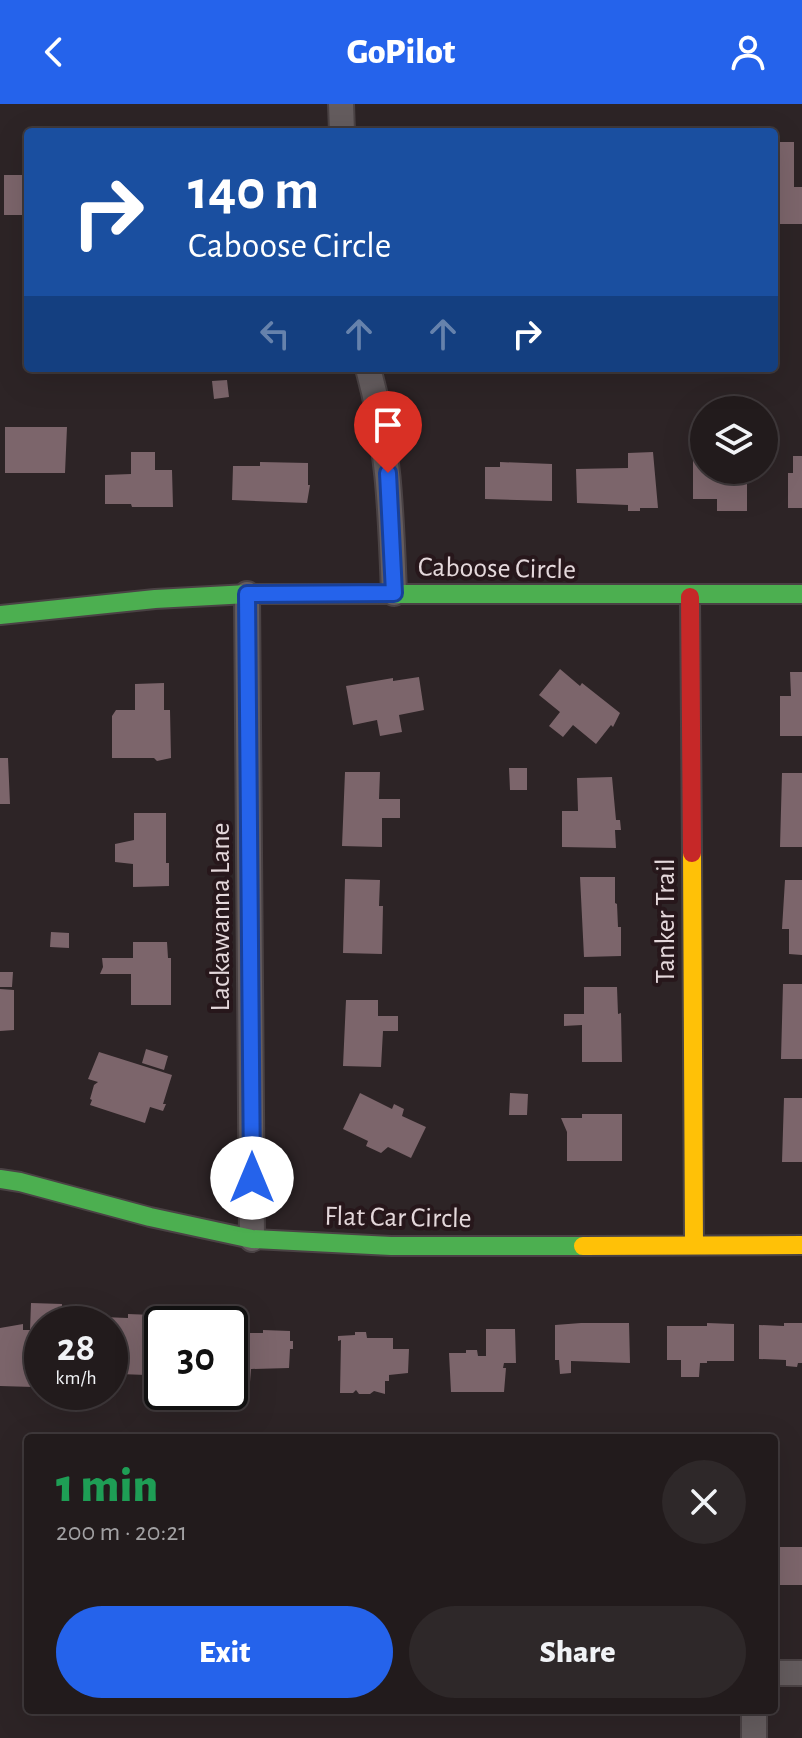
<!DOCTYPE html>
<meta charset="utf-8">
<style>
body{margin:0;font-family:"Alegreya Sans",sans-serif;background:#2e2829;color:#f1f3f6;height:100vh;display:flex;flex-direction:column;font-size:30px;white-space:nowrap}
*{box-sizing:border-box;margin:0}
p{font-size:26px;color:#a2a1a3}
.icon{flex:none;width:44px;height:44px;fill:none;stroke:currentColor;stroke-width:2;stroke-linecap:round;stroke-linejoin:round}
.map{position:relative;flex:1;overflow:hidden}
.sheet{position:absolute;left:24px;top:1330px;width:754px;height:280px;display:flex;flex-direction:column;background:#221b1c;border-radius:8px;box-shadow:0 8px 32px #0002,0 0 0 2px #3f393b}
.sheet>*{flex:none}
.guide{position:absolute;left:24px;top:24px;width:754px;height:244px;border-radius:8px;box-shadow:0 8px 32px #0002,0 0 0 2px #3f393b;background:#1a4fa0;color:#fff;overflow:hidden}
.controls{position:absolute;left:690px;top:292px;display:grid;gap:16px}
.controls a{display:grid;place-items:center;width:88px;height:88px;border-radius:50%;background:#221b1c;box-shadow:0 8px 32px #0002,0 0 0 2px #3f393b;font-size:40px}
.speed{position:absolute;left:24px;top:1202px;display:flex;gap:16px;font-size:40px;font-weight:700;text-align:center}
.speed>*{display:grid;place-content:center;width:104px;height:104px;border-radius:50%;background:#221b1c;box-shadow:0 8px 32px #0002,0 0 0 2px #3f393b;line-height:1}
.speed small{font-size:20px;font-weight:400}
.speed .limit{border:4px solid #111;border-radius:12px;background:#fff;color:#111}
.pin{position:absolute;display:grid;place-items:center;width:68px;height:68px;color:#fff;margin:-82px -34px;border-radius:50% 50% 50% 0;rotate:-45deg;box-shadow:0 0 8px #0007}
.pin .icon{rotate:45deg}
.me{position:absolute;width:88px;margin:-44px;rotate:0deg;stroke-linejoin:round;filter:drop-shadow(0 0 6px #0008)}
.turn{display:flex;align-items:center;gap:28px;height:168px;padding:0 32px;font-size:36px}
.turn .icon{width:104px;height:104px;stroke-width:2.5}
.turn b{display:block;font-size:56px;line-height:68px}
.lanes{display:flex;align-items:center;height:76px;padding:0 32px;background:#0003;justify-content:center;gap:40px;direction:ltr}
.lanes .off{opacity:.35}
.round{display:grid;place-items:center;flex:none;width:84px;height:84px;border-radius:42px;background:#2e2829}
.headline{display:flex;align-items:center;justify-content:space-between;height:136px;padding:0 32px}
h1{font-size:48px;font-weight:800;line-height:60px;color:#1e9e55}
.action{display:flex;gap:16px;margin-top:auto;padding:16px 32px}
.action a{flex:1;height:92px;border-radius:48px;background:#2563eb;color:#fff;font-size:32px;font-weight:800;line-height:92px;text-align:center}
.action a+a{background:#2e2829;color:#f1f3f6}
header{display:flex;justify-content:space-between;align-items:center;height:104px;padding:0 32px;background:#2563eb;color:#fff;font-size:36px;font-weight:800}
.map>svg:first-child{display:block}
.building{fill:#7c656b}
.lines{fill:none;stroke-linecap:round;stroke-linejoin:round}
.street-casing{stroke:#4a4244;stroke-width:28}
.fast-casing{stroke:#4a4244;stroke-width:22}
.slow-casing{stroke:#4a4244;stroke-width:22}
.jam-casing{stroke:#4a4244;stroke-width:22}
.street{stroke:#645c5e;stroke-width:24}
.fast{stroke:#4caf50;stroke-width:18}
.slow{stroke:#ffc107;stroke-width:18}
.jam{stroke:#c62828;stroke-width:18}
.route-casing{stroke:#184099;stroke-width:20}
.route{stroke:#2563eb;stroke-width:14}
.labels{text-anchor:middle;stroke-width:8;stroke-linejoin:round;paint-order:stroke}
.street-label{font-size:28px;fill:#e4d8db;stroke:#27171b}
</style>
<header><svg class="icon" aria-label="back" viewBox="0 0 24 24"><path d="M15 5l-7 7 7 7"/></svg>GoPilot<svg class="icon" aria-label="person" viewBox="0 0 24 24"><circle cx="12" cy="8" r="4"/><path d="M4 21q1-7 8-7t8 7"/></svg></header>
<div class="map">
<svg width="802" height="1634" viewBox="0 0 802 1634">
<rect width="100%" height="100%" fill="#2d2426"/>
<path class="building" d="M774,38H794V83H802V120H774Z
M4,71H28V111H4Z
M227,276L229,293L214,295L212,277Z
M5,323H67L65,369H5Z
M704,343V366H747V407H717V395H693V344Z
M131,348H155V366H172L173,403H132L131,400H105V371L131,370Z
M653,348L658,404H640V407H628V401L577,399L576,365L628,364V349Z
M793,352H802V404H788V369H793Z
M260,358L308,359V381H310L307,399L232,396L233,362H260Z
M500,358L552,360V397L485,395V363H500Z
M560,565L580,582L582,579L620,609L613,623L611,621L596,640L573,621L563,633L549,622L560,608L539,591Z
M790,568H802V632H780V592H791Z
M419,573L424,606L399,611L402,628L380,632L377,616L353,621L346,582L393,574V577Z
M164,579V606H170L171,654L157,657L154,654H112V612L116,606H135V580Z
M0,654H8L10,700H0Z
M509,664H527V686H510Z
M345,668H380L379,695H400V714H382V743L342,742Z
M782,669H802V743H780Z
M612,673L616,716H620L621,726H615L616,744L562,743V707H578L577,674Z
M134,709H166V759H169V782L133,783V760L115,758V740L134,736Z
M580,773H615V799L617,800L618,823H621V852L584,853Z
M345,775L380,776L379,802H383L382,850L343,849Z
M785,776H802V851L789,850V825H782Z
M51,828L69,829V844L50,843Z
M133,838H167L168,854H171V901H131V870H100L103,863L102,854H133Z
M0,868H13L12,883H0Z
M783,880H802V955H781Z
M584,883H617L618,910L621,909L622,958H582V921L564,922V910H584Z
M0,885L14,886V926L0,927Z
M346,896H378V912H398V927H383L381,963L343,962Z
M146,945L168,952L164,966L142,959Z
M99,948L172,971L163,1000H166L163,1007L150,1003L145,1019L90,1001L92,996L90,995L94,981L98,978L88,975Z
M360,989L392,1005L394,1000L404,1005L402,1012L426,1023L411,1054L388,1043L381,1049L366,1042L368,1037L343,1025Z
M510,989L528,990L527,1011H509Z
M784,994H802V1058H782Z
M582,1010H622V1057H567V1028L561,1014H582Z
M31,1199L62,1200L61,1220H42V1263H34L33,1283L0,1282V1224L23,1220V1226H30Z
M128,1210L178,1212L177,1220H162V1251L146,1250V1271L120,1270V1248L110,1247V1220H102L103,1213L128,1214Z
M581,1219H629L630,1259L571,1257V1269L560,1270L559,1256H555V1221Z
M707,1219L734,1220V1257H707V1259H700L699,1273H681V1256H667V1222H707Z
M784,1219H802V1259H798L797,1263L786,1262V1256L759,1255V1221L784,1222Z
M486,1225H515L516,1259H504L503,1264H506L504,1288H451L449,1249H466V1246H477L478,1252H486Z
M263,1226L290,1227V1237H293V1245H290L289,1264L251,1265L250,1278H230V1229H263Z
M355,1228H366L367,1234H393V1245H409L408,1269L389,1271V1277H385V1290L374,1287L370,1290H359L356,1286L353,1289H340L341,1236L338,1237V1232L355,1231Z
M774,1443H802V1481H774Z"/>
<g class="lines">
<g class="street-casing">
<path id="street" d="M341,0L342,28
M368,264C389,340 391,411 394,489
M247,490L252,1135
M774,1569H802
M754,1606V1634"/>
</g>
<g class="fast-casing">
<path id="fast" d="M0,511L155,495L248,490H802
M0,1075L20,1078L150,1113L252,1135L391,1142H583"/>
</g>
<g class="slow-casing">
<path id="slow" d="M692,749L694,1141
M583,1142L802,1141"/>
</g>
<g class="jam-casing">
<path id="jam" d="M690,493L692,749"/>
</g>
<use href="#street" class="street"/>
<use href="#fast" class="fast"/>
<use href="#slow" class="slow"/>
<use href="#jam" class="jam"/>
</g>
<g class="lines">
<g class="route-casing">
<path id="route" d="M252,1074L247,490L394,489L388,369"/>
</g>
<use href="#route" class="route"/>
</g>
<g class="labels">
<g class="street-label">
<text transform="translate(497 463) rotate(1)" y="10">Caboose Circle</text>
<text transform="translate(219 813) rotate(-90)" y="10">Lackawanna Lane</text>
<text transform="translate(664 817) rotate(-90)" y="10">Tanker Trail</text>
<text transform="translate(398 1112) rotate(1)" y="10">Flat Car Circle</text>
</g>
</g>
</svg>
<div class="controls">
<a><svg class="icon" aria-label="layers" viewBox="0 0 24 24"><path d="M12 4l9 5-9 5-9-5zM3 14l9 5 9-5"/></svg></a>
</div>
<div class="speed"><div>28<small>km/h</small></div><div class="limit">30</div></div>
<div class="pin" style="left:388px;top:369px;background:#d93025"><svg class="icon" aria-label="arrive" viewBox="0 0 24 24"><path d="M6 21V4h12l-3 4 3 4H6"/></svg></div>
<svg class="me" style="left:252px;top:1074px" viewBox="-20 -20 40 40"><circle r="19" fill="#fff"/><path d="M0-13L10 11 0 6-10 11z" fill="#2563eb"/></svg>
<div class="guide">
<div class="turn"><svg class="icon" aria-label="right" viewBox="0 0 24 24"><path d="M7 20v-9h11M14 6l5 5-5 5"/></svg><div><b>140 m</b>Caboose Circle</div></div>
<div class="lanes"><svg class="icon off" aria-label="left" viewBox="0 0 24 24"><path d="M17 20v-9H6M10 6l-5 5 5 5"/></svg><svg class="icon off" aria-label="ahead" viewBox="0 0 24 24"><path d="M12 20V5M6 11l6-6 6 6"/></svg><svg class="icon off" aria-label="ahead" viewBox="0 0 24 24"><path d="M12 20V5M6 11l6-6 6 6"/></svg><svg class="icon" aria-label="right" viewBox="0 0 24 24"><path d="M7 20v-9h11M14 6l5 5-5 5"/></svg></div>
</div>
<section class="sheet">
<div class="headline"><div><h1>1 min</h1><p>200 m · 20:21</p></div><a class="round"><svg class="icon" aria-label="close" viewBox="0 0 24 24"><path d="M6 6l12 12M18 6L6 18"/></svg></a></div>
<div class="action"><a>Exit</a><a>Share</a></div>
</section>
</div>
